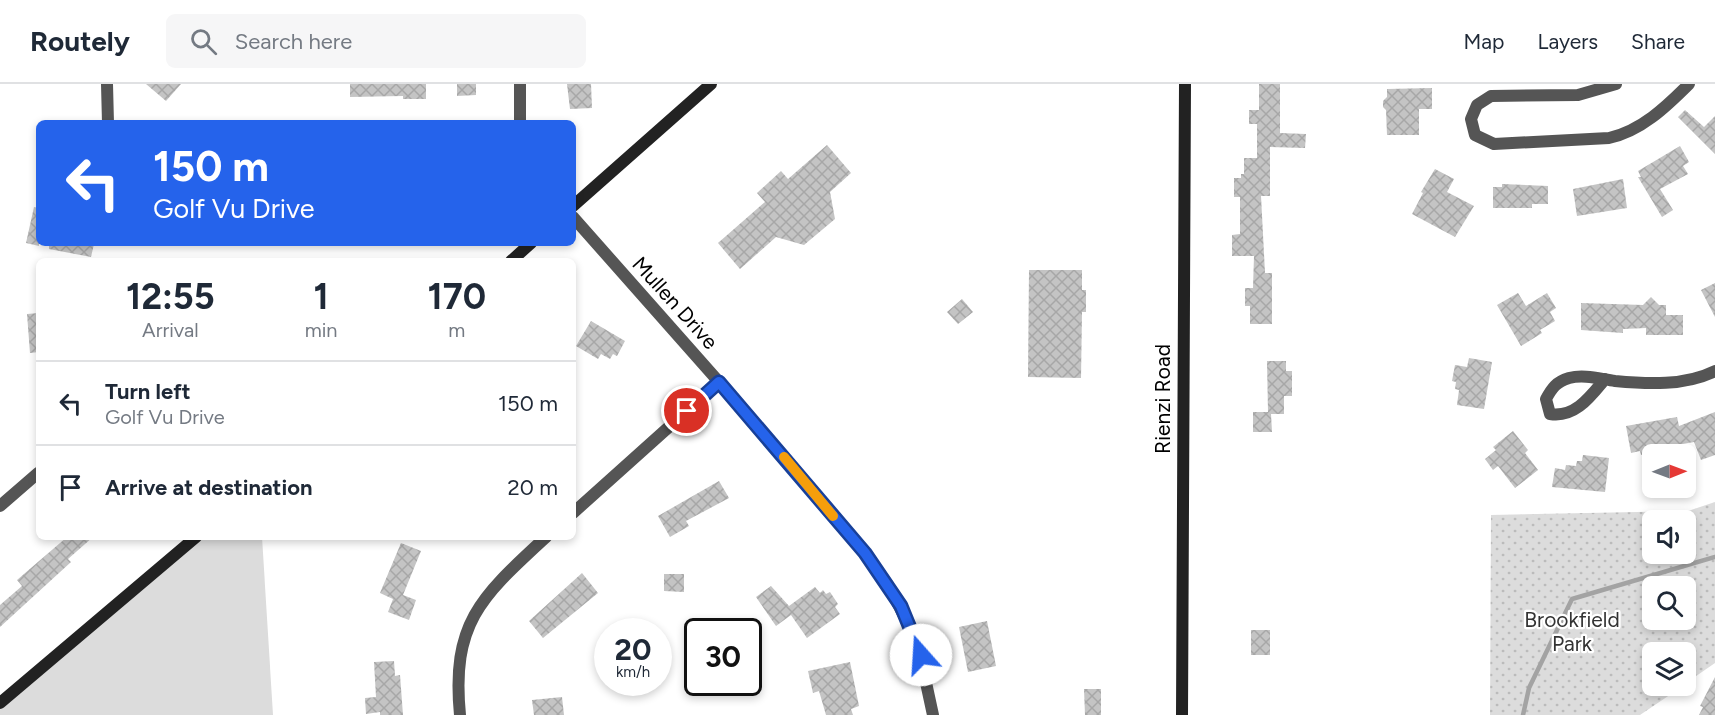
<!DOCTYPE html>
<style>
body{margin:0;font-family:Figtree,sans-serif;background:#f6f6f7;color:#1f2937;height:100vh;display:flex;flex-direction:column;font-size:22px;white-space:nowrap}
*{box-sizing:border-box;margin:0}
p{font-size:20px;color:#747a83}
.icon{flex:none;width:33px;height:33px;fill:none;stroke:currentColor;stroke-width:2;stroke-linecap:round;stroke-linejoin:round}
.map{position:relative;flex:1;overflow:hidden}
.panel{position:absolute;left:36px;top:174px;width:540px;height:282px;display:flex;flex-direction:column;background:#fff;border-radius:9px;box-shadow:0 3px 9px #0003}
.panel>*{flex:none}
.hud{position:absolute;left:36px;top:36px;width:540px;height:126px;border-radius:9px;box-shadow:0 3px 9px #0003;background:#2563eb;color:#fff;overflow:hidden}
.needle{width:39px;rotate:89deg}
.fabs{position:absolute;left:1642px;top:360px;display:grid;gap:12px}
.fabs a{display:grid;place-items:center;width:54px;height:54px;border-radius:9px;background:#fff;box-shadow:0 3px 9px #0003;font-size:30px}
.speed{position:absolute;left:594px;top:534px;display:flex;gap:12px;font-size:30px;font-weight:700;text-align:center}
.speed>*{display:grid;place-content:center;width:78px;height:78px;border-radius:50%;background:#fff;box-shadow:0 3px 9px #0003;line-height:1}
.speed small{font-size:15px;font-weight:400}
.speed .limit{border:3px solid #111;border-radius:9px;background:#fff;color:#111}
.pin{position:absolute;display:grid;place-items:center;width:51px;height:51px;color:#fff;margin:-26px;border:3px solid #fff;border-radius:50%;box-shadow:0 2px 6px #0007}
.me{position:absolute;width:66px;margin:-33px;rotate:341deg;stroke-linejoin:round;filter:drop-shadow(0 0 4px #0008)}
.turn{display:flex;align-items:center;gap:21px;height:126px;padding:0 18px;font-size:27px}
.turn .icon{width:78px;height:78px;stroke-width:2.5}
.turn b{display:block;font-size:42px;line-height:51px}
.eta{display:flex;justify-content:space-evenly;align-items:center;height:102px;text-align:center}
.eta b{font-size:36px;font-weight:700;line-height:42px}
ul{padding:0;list-style:none}
li{display:flex;align-items:center;gap:18px;height:84px;padding:0 18px;border-top:2px solid #e0e1e3}
li div{flex:1}
li b{display:block;font-size:22px}
li em{font-style:normal}
header{display:flex;align-items:center;gap:36px;box-sizing:border-box;height:84px;padding:0 30px;background:#fff;border-bottom:2px solid #e0e1e3}
header strong{font-size:28px}
nav{display:flex;gap:33px;margin-inline-start:auto;font-size:21px}
.search{width:420px;height:54px;background:#f6f6f7;display:flex;align-items:center;gap:15px;box-sizing:border-box;padding:0 21px;border-radius:9px;color:#747a83;font-size:22px}
.map>svg:first-child{display:block}
.grass{fill:#dcdcdc}
.park{fill:url(#park-dots);fill-rule:evenodd}
.lines{fill:none;stroke-linecap:round;stroke-linejoin:round}
.stream{stroke:#a3a3a3;stroke-width:4.5}
.building{fill:url(#building-cross-hatch)}
.minor{stroke:#555;stroke-width:12}
.secondary{stroke:#222;stroke-width:12}
.route-casing{stroke:#184099;stroke-width:15}
.route{stroke:#2563eb;stroke-width:10}
.slow{stroke:#f59e0b;stroke-width:10}
.labels{text-anchor:middle;stroke-width:4.5;stroke-linejoin:round;paint-order:stroke}
.street-label{font-size:21px;fill:#000;stroke:#fff}
.park-label{font-size:21px;fill:#333;stroke:#fff}
</style>
<header>
<strong>Routely</strong>
<div class="search"><svg class="icon" aria-label="search" viewBox="0 0 24 24"><circle cx="10" cy="10" r="6"/><path d="M15 15l6 6"/></svg>Search here</div>
<nav><a>Map</a><a>Layers</a><a>Share</a></nav>
</header>
<div class="map">
<svg width="1715" height="631" viewBox="0 0 1715 631">
<defs>
<pattern id="park-dots" width="8" height="8" patternUnits="userSpaceOnUse" patternTransform="scale(1.5)"><rect width="8" height="8" fill="#dcdcdc"/><path d="M2 2h.1M6 6h.1" fill="none" stroke="#bbb" stroke-width="1.8" stroke-linecap="round"/></pattern>
<pattern id="building-cross-hatch" width="8" height="8" patternUnits="userSpaceOnUse" patternTransform="scale(1.5)"><rect width="8" height="8" fill="#c4c4c4"/><path d="M0 0l8 8M0 8l8-8" fill="none" stroke="#a7a7a7"/></pattern>
</defs>
<rect width="100%" height="100%" fill="#fff"/>
<path class="grass" d="M196,453H262L273,631H0V619Z"/>
<path class="park" d="M1715,418V579L1686,599V568H1653V602H1683L1640,631H1490L1491,431L1688,427ZM1653,436H1686V470H1653ZM1653,502H1686V536H1653Z"/>
<g class="lines">
<path class="stream" d="M1523,631L1529,604L1572,515L1715,473"/>
</g>
<path class="building" d="M146,0H181L166,17Z
M350,0H426V15H403V12L350,13Z
M457,0H476V11L457,12Z
M567,0H591L592,24L570,25Z
M1259,0H1280V49L1306,50L1305,64L1270,63V112H1261L1265,189H1272V240H1250V222H1245V204H1253L1254,172H1232V151L1240,150V113H1234V94H1241V90H1244V74H1257V40H1249V26H1259Z
M1432,4V25H1419V51H1387L1386,26L1383,23V17L1387,13V5Z
M1685,26L1704,43L1715,32V70L1678,33Z
M827,61L851,89L830,108L835,135L804,161L776,153L740,185L718,159L765,118L757,109L781,87L788,95Z
M1680,62L1689,78L1683,82L1688,90L1660,105L1673,126L1662,133L1638,93H1641L1638,87Z
M1435,85L1454,95L1447,108L1474,122L1455,153L1412,130L1423,109L1421,108Z
M1623,95L1627,124L1577,132L1573,105Z
M1502,100L1548,102V120H1532V124H1493V103H1502Z
M34,123L39,124V162L26,159Z
M49,159H87L94,160L91,173L49,165Z
M1029,186H1082V206H1086V228H1082L1081,294L1028,293Z
M1715,199V233L1701,206Z
M1518,209L1526,222L1547,209L1556,224L1550,228L1555,237L1540,246L1542,249L1521,262L1497,221Z
M1651,213L1659,221H1666V231H1683V251H1646V244L1623,245V249L1581,246V219L1643,221Z
M962,215L973,228L958,240L947,228Z
M39,229V268L30,269L27,230Z
M591,237L625,257L617,272L613,270L610,275L601,270L598,275L576,262Z
M1469,274L1492,278L1484,325L1457,321L1459,306L1455,305L1456,298L1452,297L1455,281L1467,283Z
M1267,277H1286V287H1292V312H1284V330H1271L1272,348H1253V328H1268Z
M1715,328V371L1701,376L1694,358L1653,365L1654,370L1641,371L1640,367L1631,369L1626,342L1677,333L1679,342Z
M1513,347L1528,366L1525,369L1538,386L1515,404L1498,382L1493,386L1485,375L1496,366L1493,363Z
M1583,371L1609,374L1605,408L1552,403L1555,384L1565,386L1566,381L1576,382L1577,377H1582Z
M719,397L729,414L686,437L689,442L670,453L658,432Z
M67,453H93L68,475L71,478L0,543V521L22,502L17,496Z
M401,459L421,467L403,511L416,516L409,536L388,528L393,515L380,509Z
M582,489L598,509L543,554L529,537Z
M664,490H684V508L664,507Z
M771,502L789,522L815,503L820,509L823,506L826,510L830,508L838,520L835,523L840,530L807,554L791,531L776,542L756,513Z
M987,537L996,582L968,588L959,543Z
M1251,546H1270V571H1251Z
M394,577L395,592L400,591L403,631H380V628L366,630L365,614L376,613L374,578Z
M850,578L859,622L851,625L853,631H826L819,607L813,609L808,587Z
M1715,593V631H1699L1703,623L1700,622Z
M1084,605H1101V631H1085Z
M562,613L564,631H534L532,616Z"/>
<g class="lines">
<path class="minor" d="M107,0L108,39
M520,0V39
M1616,0L1578,11L1491,12L1477,21L1471,35L1475,51L1494,60L1609,54C1641,47 1666,23 1689,0
M573,133L719,298L865,469L888,501L917,557L933,631
M1605,295C1590,313 1575,334 1550,330L1546,315C1552,304 1556,298 1569,294C1584,290 1600,295 1615,297C1647,300 1685,302 1715,287
M0,422L38,389
M573,429L719,298
M460,631C451,538 482,512 546,453"/>
<path class="secondary" d="M573,122L711,0
M511,177L531,159
M0,619L196,453
M1182,631L1185,0"/>
</g>
<g class="lines">
<g class="route-casing">
<path id="route" d="M687,327L719,298L865,469L901,522L921,571"/>
</g>
<use href="#route" class="route"/>
<path class="slow" d="M784,373L833,432"/>
</g>
<g class="labels">
<g class="street-label">
<text transform="translate(675 219) rotate(48)" y="7">Mullen Drive</text>
<text transform="translate(1163 315) rotate(-90)" y="7">Rienzi Road</text>
</g>
<g class="park-label">
<text x="1572" y="543">Brookfield<tspan x="1572" dy="24">Park</tspan></text>
</g>
</g>
</svg>
<div class="fabs">
<a><svg class="needle" viewBox="-14 -14 28 28"><path d="M0-13l5 13h-10z" fill="#e53935"/><path d="M0 13l5-13h-10z" fill="#747a83"/></svg></a>
<a><svg class="icon" aria-label="sound" viewBox="0 0 24 24"><path d="M4 9h4l5-4v14l-5-4H4zM17 9q2 3 0 6"/></svg></a>
<a><svg class="icon" aria-label="search" viewBox="0 0 24 24"><circle cx="10" cy="10" r="6"/><path d="M15 15l6 6"/></svg></a>
<a><svg class="icon" aria-label="layers" viewBox="0 0 24 24"><path d="M12 4l9 5-9 5-9-5zM3 14l9 5 9-5"/></svg></a>
</div>
<div class="speed"><div>20<small>km/h</small></div><div class="limit">30</div></div>
<div class="pin" style="left:687px;top:327px;background:#d93025"><svg class="icon" aria-label="arrive" viewBox="0 0 24 24"><path d="M6 21V4h12l-3 4 3 4H6"/></svg></div>
<svg class="me" style="left:921px;top:571px" viewBox="-20 -20 40 40"><circle r="19" fill="#fff"/><path d="M0-13L10 11 0 6-10 11z" fill="#2563eb"/></svg>
<div class="hud">
<div class="turn"><svg class="icon" aria-label="left" viewBox="0 0 24 24"><path d="M17 20v-9H6M10 6l-5 5 5 5"/></svg><div><b>150 m</b>Golf Vu Drive</div></div>
</div>
<section class="panel">
<div class="eta">
<div><b>12:55</b><p>Arrival</p></div>
<div><b>1</b><p>min</p></div>
<div><b>170</b><p>m</p></div>
</div>
<ul>
<li><svg class="icon" aria-label="left" viewBox="0 0 24 24"><path d="M17 20v-9H6M10 6l-5 5 5 5"/></svg><div><b>Turn left</b><p>Golf Vu Drive</p></div><em>150 m</em></li>
<li><svg class="icon" aria-label="arrive" viewBox="0 0 24 24"><path d="M6 21V4h12l-3 4 3 4H6"/></svg><div><b>Arrive at destination</b></div><em>20 m</em></li>
</ul>
</section>
</div>
